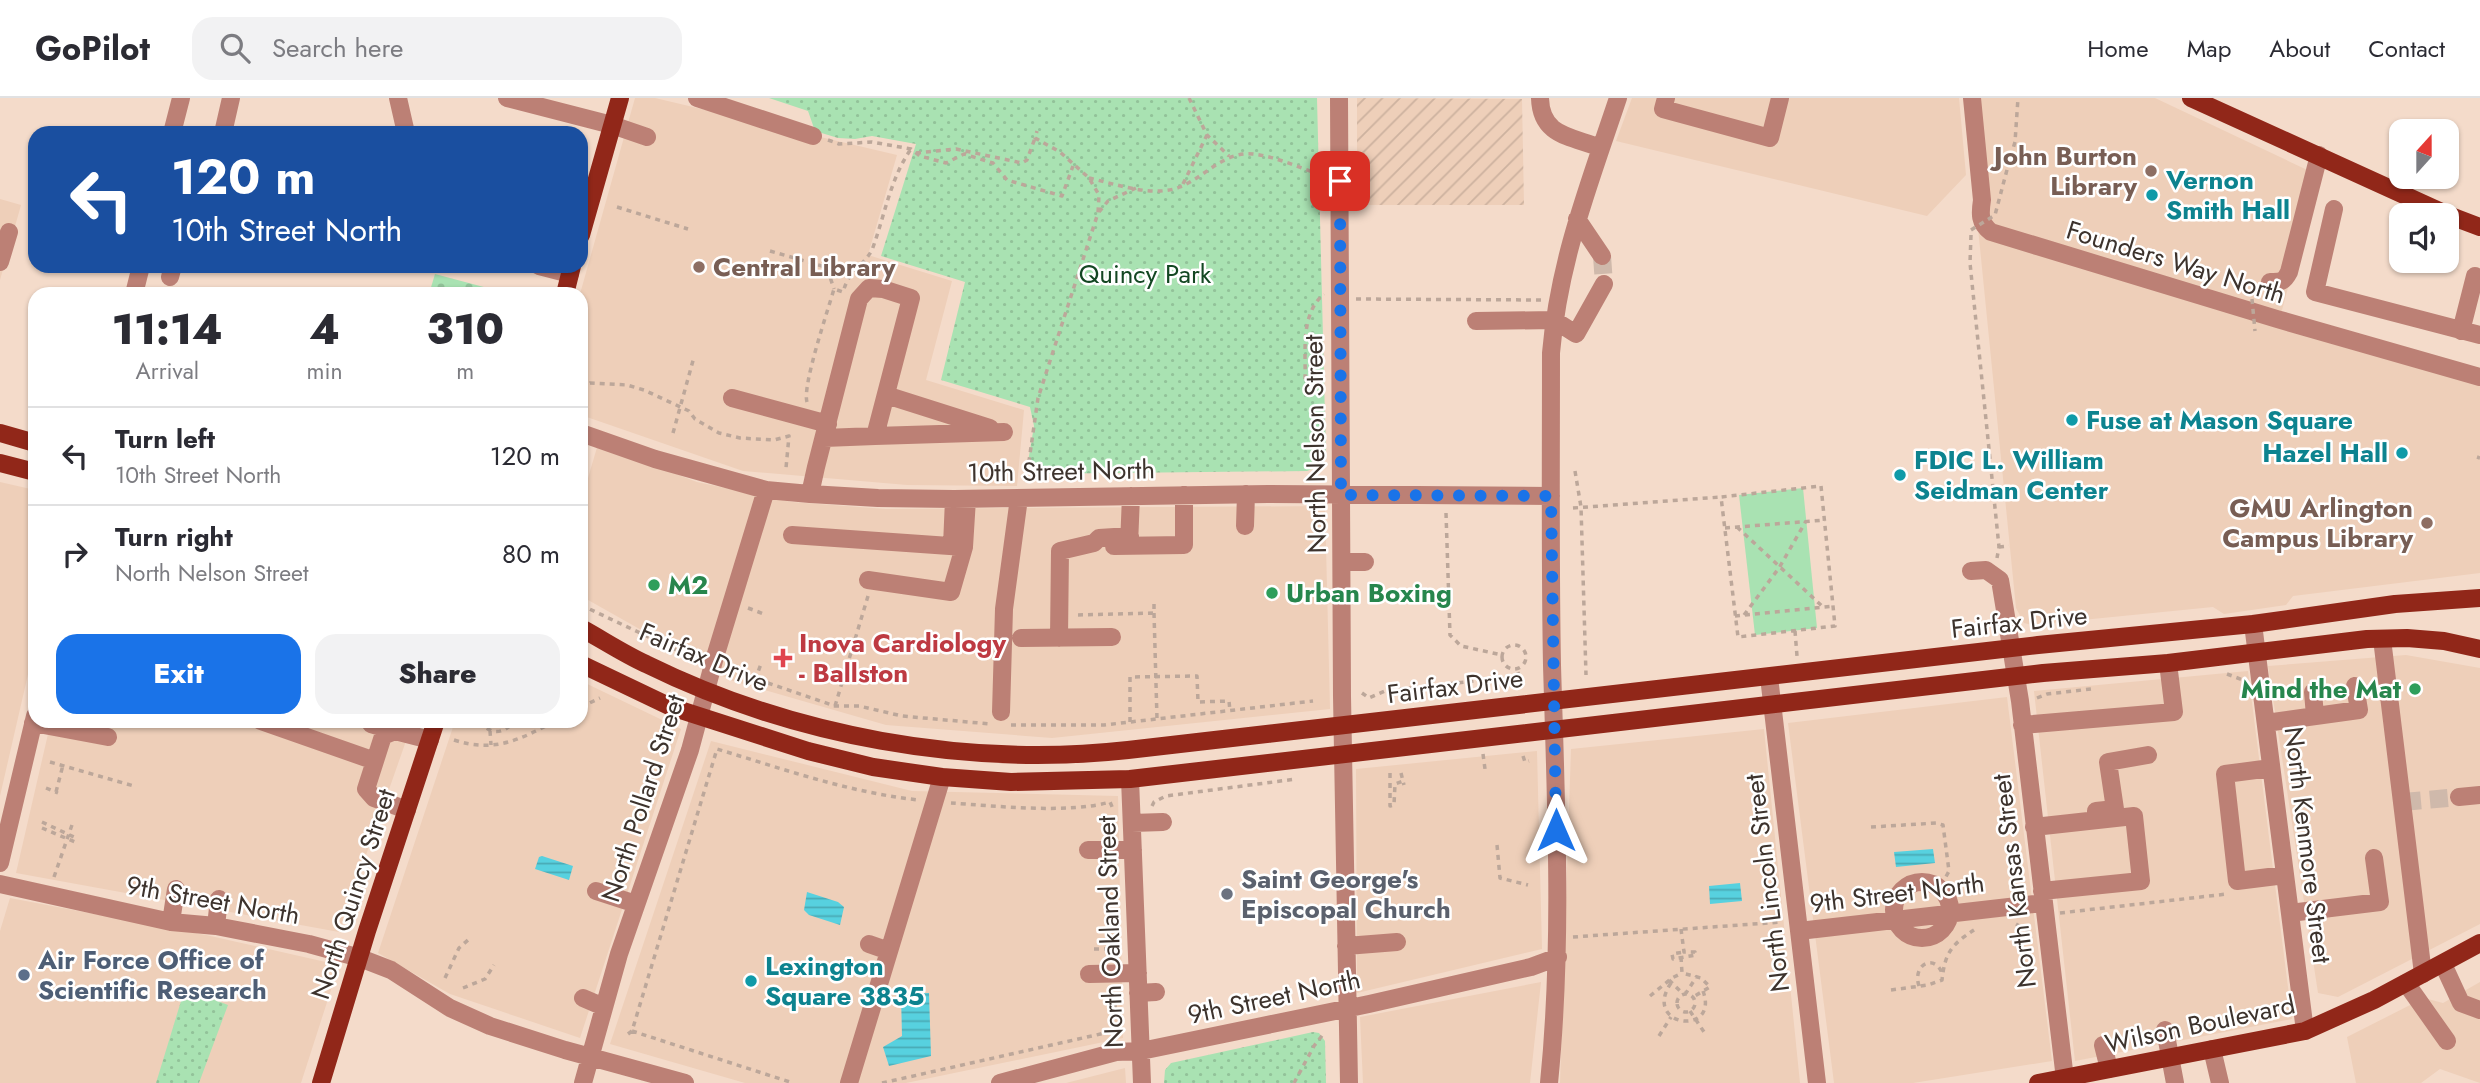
<!DOCTYPE html>
<style>
body{margin:0;font-family:Jost,sans-serif;background:#f2f2f3;color:#2b2b33;height:100vh;display:flex;flex-direction:column;font-size:26px;white-space:nowrap}
*{box-sizing:border-box;margin:0}
p{font-size:23px;color:#7c7c81}
.icon{flex:none;width:38px;height:38px;fill:none;stroke:currentColor;stroke-width:2;stroke-linecap:round;stroke-linejoin:round}
.map{position:relative;flex:1;overflow:hidden}
.side{position:absolute;left:28px;top:189px;width:560px;height:441px;display:flex;flex-direction:column;background:#fff;border-radius:21px;box-shadow:0 2px 5px #0004}
.side>*{flex:none}
.hud{position:absolute;left:28px;top:28px;width:560px;height:147px;border-radius:21px;box-shadow:0 2px 5px #0004;background:#1a4fa0;color:#fff;overflow:hidden}
.needle{width:46px;rotate:21deg}
.buttons{position:absolute;left:2389px;top:21px;display:grid;gap:14px}
.buttons a{display:grid;place-items:center;width:70px;height:70px;border-radius:14px;background:#fff;box-shadow:0 2px 5px #0004;font-size:35px}
.pin{position:absolute;display:grid;place-items:center;width:60px;height:60px;color:#fff;margin:-30px;border-radius:14px;box-shadow:0 4px 10px #0006}
.me{position:absolute;width:77px;margin:-38px;rotate:0deg;stroke-linejoin:round;filter:drop-shadow(0 0 5px #0008)}
.turn{display:flex;align-items:center;gap:24px;height:147px;padding:0 28px;font-size:32px}
.turn .icon{width:91px;height:91px;stroke-width:2.5}
.turn b{display:block;font-size:49px;line-height:60px}
.eta{display:flex;justify-content:space-evenly;align-items:center;height:119px;text-align:center}
.eta b{font-size:42px;font-weight:800;line-height:49px}
.cta{display:flex;gap:14px;margin-top:auto;padding:14px 28px}
.cta a{flex:1;height:80px;border-radius:21px;background:#1a73e8;color:#fff;font-size:28px;font-weight:800;line-height:80px;text-align:center}
.cta a+a{background:#f2f2f3;color:#2b2b33}
ul{padding:0;list-style:none}
li{display:flex;align-items:center;gap:21px;height:98px;padding:0 28px;border-top:2px solid #e1e1e2}
li div{flex:1}
li b{display:block;font-size:26px}
li em{font-style:normal}
header{display:flex;align-items:center;gap:42px;box-sizing:border-box;height:98px;padding:0 35px;background:#fff;border-bottom:2px solid #e1e1e2}
header strong{font-size:33px}
nav{display:flex;gap:38px;margin-inline-start:auto;font-size:24px}
.search{width:490px;height:63px;background:#f2f2f3;display:flex;align-items:center;gap:18px;box-sizing:border-box;padding:0 24px;border-radius:21px;color:#7c7c81;font-size:26px}
.map>svg:first-child{display:block}
.built{fill:#eecfb9}
.industrial{fill:url(#industrial-furrows)}
.grass{fill:#a9e2b2}
.cemetery{fill:url(#cemetery-stones)}
.park{fill:url(#park-dots)}
.water{fill:url(#water-rules)}
.lines{fill:none;stroke-linecap:round;stroke-linejoin:round}
.minor-tunnel{stroke:#cfb9ab;stroke-width:18;stroke-dasharray:18 9;stroke-linecap:butt}
.path{stroke:#bca79a;stroke-width:3.5;stroke-dasharray:5 5;stroke-linecap:butt}
.minor{stroke:#bc8075;stroke-width:18}
.major{stroke:#912719;stroke-width:18}
.path-bridge{stroke:#bca79a;stroke-width:3.5;stroke-dasharray:5 5;stroke-linecap:butt}
.route{stroke:#1a73e8;stroke-width:12;stroke-dasharray:0 21.6}
.education-dot{fill:#8d6e63;stroke:#fff;stroke-width:2.5}
.culture-dot{fill:#0f9aa8;stroke:#fff;stroke-width:2.5}
.leisure-dot{fill:#2e9e5b;stroke:#fff;stroke-width:2.5}
.health-dot{fill:#e0444e;stroke:#fff;stroke-width:2.5}
.worship-dot{fill:#6b7280;stroke:#fff;stroke-width:2.5}
.service-dot{fill:#5c6f8a;stroke:#fff;stroke-width:2.5}
.labels{text-anchor:middle;stroke-width:5;stroke-linejoin:round;paint-order:stroke}
.education-label{font-size:26px;font-weight:bold;fill:#785e54;stroke:#fff;text-anchor:end}
.culture-label{font-size:26px;font-weight:bold;fill:#0d838f;stroke:#fff;text-anchor:start}
.street-label{font-size:26px;fill:#3d332d;stroke:#fff}
.park-label{font-size:26px;fill:#134722;stroke:#fff}
.leisure-label{font-size:26px;font-weight:bold;fill:#27864d;stroke:#fff;text-anchor:start}
.health-label{font-size:26px;font-weight:bold;fill:#be3a42;stroke:#fff;text-anchor:start}
.worship-label{font-size:26px;font-weight:bold;fill:#5b616d;stroke:#fff;text-anchor:start}
.service-label{font-size:26px;font-weight:bold;fill:#4e5e75;stroke:#fff;text-anchor:start}
</style>
<header>
<strong>GoPilot</strong>
<div class="search"><svg class="icon" aria-label="search" viewBox="0 0 24 24"><circle cx="10" cy="10" r="6"/><path d="M15 15l6 6"/></svg>Search here</div>
<nav><a>Home</a><a>Map</a><a>About</a><a>Contact</a></nav>
</header>
<div class="map">
<svg width="2480" height="985" viewBox="0 0 2480 985">
<defs>
<pattern id="industrial-furrows" width="10" height="10" patternUnits="userSpaceOnUse" patternTransform="scale(1.75)"><rect width="10" height="10" fill="#eecfb9"/><path d="M-1 1l2-2M0 10L10 0M9 11l2-2" fill="none" stroke="#cdb29f"/></pattern>
<pattern id="cemetery-stones" width="16" height="16" patternUnits="userSpaceOnUse" patternTransform="scale(1.75)"><rect width="16" height="16" fill="#a9e2b2"/><path d="M2 7V4a2 2 0 0 1 4 0v3zM10 15v-3a2 2 0 0 1 4 0v3z" fill="#92c299"/></pattern>
<pattern id="park-dots" width="8" height="8" patternUnits="userSpaceOnUse" patternTransform="scale(1.75)"><rect width="8" height="8" fill="#a9e2b2"/><path d="M2 2h.1M6 6h.1" fill="none" stroke="#92c299" stroke-width="1.8" stroke-linecap="round"/></pattern>
<pattern id="water-rules" width="6" height="5" patternUnits="userSpaceOnUse" patternTransform="scale(1.75)"><rect width="6" height="5" fill="#57d1df"/><path d="M0 2.5h6" fill="none" stroke="#49aab5"/></pattern>
</defs>
<rect width="100%" height="100%" fill="#f4dbca"/>
<path class="built" d="M635,0H655L897,57L868,157L952,183L926,282L1024,312L1017,388L907,387L743,373L581,317L580,196Z
M1632,0H1959L1966,77L1927,118L1616,43Z
M1965,0H2155L2318,77L2281,216L2480,272V475L2293,498L2286,507L2224,516L2213,509L2032,527L2024,525L2016,510Z
M0,101L21,107L0,182Z
M598,346L697,384L792,404L886,411L1325,408L1330,611L1052,640L886,627L730,582L581,498V404Z
M0,384L35,392V546L0,698Z
M2406,557L2480,570V826L2338,899L2318,895L2268,568Z
M2248,573L2292,921L2075,963L2034,593Z
M581,583L681,631L580,940L450,896L378,855L455,623H581Z
M2007,599L2052,963L1913,985H1834L1788,625Z
M51,623H413L339,834L16,775Z
M1764,631L1800,985H1560L1571,651Z
M711,643L912,693L1118,698L1123,940L906,985H745L610,946Z
M1537,653L1542,851L1357,895L1356,671Z
M10,800L206,837L339,867L301,985H0V833Z
M1541,884L1530,985H1363L1360,919Z
M2480,884V985L2440,971L2421,985H2356L2347,939L2424,900L2443,905Z
M1125,970L1126,985H1066Z"/>
<path class="industrial" d="M1357,0L1522,1L1524,107H1357Z"/>
<path class="grass" d="M1803,390L1817,530L1755,537L1739,397Z"/>
<path class="cemetery" d="M435,176L510,196H429Z"/>
<path class="park" d="M769,0H1317L1326,360L1320,368L1307,373L1026,376L1034,328L1030,309L941,282L965,184L881,158L916,46L872,38L855,41L838,40L815,33L808,13Z
M185,890L228,907L199,985H156Z
M1313,934L1319,935L1325,943L1326,985H1164L1165,972L1171,965Z"/>
<path class="water" d="M1933,751L1935,765L1896,769L1894,754Z
M542,758L573,768L569,782L535,771L539,759Z
M1740,785L1742,803L1710,806L1709,788Z
M807,794L838,804L844,809L840,827L809,817L804,812Z
M929,895L931,958L889,968L883,949L902,938L901,896Z"/>
<g class="lines">
<path class="minor-tunnel" d="M1602,158L1604,186
M2403,704L2459,699"/>
<path class="path" d="M1189,0L1207,37L1229,58
M828,42L839,46L872,44L911,51L920,58L946,65L964,56L993,65L1007,82L1062,98L1073,68
M916,55L956,51L1022,65L1027,62L1035,40
M2008,68L2015,44L2018,0
M1089,80C1116,86 1153,100 1180,89C1205,79 1224,53 1253,56C1274,58 1301,70 1321,77
M1183,86L1207,37
M617,109L688,131
M1099,114L1108,103L1136,90
M1971,137L1970,165L1999,449L1997,460
M770,153L850,176
M832,171L830,179L834,191
M1356,201L1541,202
M1305,281C1306,253 1300,216 1324,196
M581,290L590,285L627,287L644,292L689,313L695,321L719,335L740,340L774,342L789,338L786,370
M807,304C802,288 828,212 834,191L843,194C850,170 862,170 872,152C885,117 890,81 911,51
M673,335L694,259
M2477,359L2480,360
M1575,373L1581,409L1586,577
M1026,384L1038,300L1098,115L1099,97L1089,80L1060,54L1035,40L1037,33
M1821,388L1835,528L1738,539L1721,399Z
M1573,410L1721,399
M1446,415L1450,537L1461,548L1502,557
M1737,429L1823,509
M1725,430L1825,422
M1999,449L2009,448
M581,507L691,559
M748,510L764,516
M1154,515L1157,621
M1078,517L1154,515V506
M1744,517L1779,470L1806,423
M1735,518L1834,508
M1795,533L1797,558
M1502 559a12 12 0 1 1 24 0a12 12 0 1 1-24 0Z
M730,572L835,608H859L902,618L990,626
M2227,576L2243,582
M755,582L761,566
M1362,595L1369,600L1385,593L1519,578L1517,571
M2037,600L2047,596L2091,591
M835,608L868,498
M581,609L600,600
M480,623C489,637 504,637 514,623
M1130,624V579L1197,578L1198,604L1229,603L1230,613
M1011,627H1104L1313,603
M490,633L491,647
M454,642C494,655 520,642 555,623
M1483,656L1485,671
M1523,658L1525,664L1529,663
M50,664L134,688
M1390,675V708L1394,707L1395,686L1403,683
M1401,675L1404,687
M46,690L58,695
M56,694L63,667
M951,705C995,708 1069,716 1110,704L1113,711
M1152,708L1154,704L1166,698L1296,681
M42,724L76,740
M1871,729L1936,725L1943,727L1949,773L1940,790
M42,730L75,744
M1497,747L1500,780L1528,787
M54,779L73,724
M1116,813V858
M2060,815L2227,796
M2016,826L2030,834
M1681,831L1684,854H1695L1696,857L1673,861L1672,856L1684,854
M1573,839L1782,824
M1094,851H1116
M1681,859L1682,875L1701,880L1710,889L1693,899
M445,880L459,850L468,842
M1669,882L1680,893L1686,895L1697,878
M1671,885C1641,929 1720,939 1703,893
M1919,888C1912,867 1934,855 1942,875
M463,890L485,881L494,867
M1891,892L1928,887L1942,882C1945,855 1951,847 1974,832
M1677 905a9 9 0 1 1 18 0a9 9 0 1 1-18 0Z
M1317,897L1326,894
M1650,898L1672,880L1682,875
M1690,913L1704,934
M632,933L793,985
M628,936L632,933L717,651C783,671 851,695 919,702
M1659,938L1671,919
M882,985L1114,933L1116,890
M1294,985L1314,948L1324,935"/>
<path class="minor" d="M398,0L406,35
M507,0L612,27L647,39
M697,0L813,38
M1339,0L1342,598L1349,985
M1540,0C1541,38 1570,38 1601,50
M1666,0L1663,11L1770,40L1780,0
M1972,0L1982,102C1980,115 1979,125 1991,134L2277,221L2480,279
M172,35L181,0
M223,35L231,0
M2334,111L2315,194L2480,237
M1577,121L1602,158
M0,164L9,134
M539,168L570,176
M170,179L173,168
M2270,184C2281,184 2284,184 2289,174L2319,57
M134,196L141,168
M1476,223L1554,222L1576,236L1604,186
M2461,233L2475,178
M886,297L990,330
M732,300L828,326
M581,335L655,361L766,392L810,396L878,400L954,401L1268,396L1551,398
M875,338L1004,334
M810,396L816,369L859,201L869,190L883,191L911,200L875,338L824,340
M1245,428L1246,396
M792,437L964,449L951,494L868,482
M1129,447L1131,398
M952,448L954,401
M1114,448L1184,447V397
M964,449L967,401
M1342,464H1365
M1971,473L1986,472L2000,482L2020,603L2065,981
M2253,526L2305,933
M1021,540L1112,539
M1059,540L1060,453L1094,445L1099,440L1130,438
M2382,541L2423,876
M1769,579L1817,985
M2313,594L2315,618
M1001,614L1004,511L1019,400
M261,623L375,663
M33,625L108,639
M2266,625L2359,612L2355,588
M371,626L395,633
M2022,627L2174,614L2168,565
M2271,670L2225,676L2237,783L2285,777
M1130,681L1142,985
M2459,699L2480,697
M407,712L374,700L366,691L383,638L395,633L430,642
M2096,713L2115,711L2108,664L2148,657
M1132,725L1163,724
M2034,729L2134,718L2141,783L2042,793
M1088,752H1133
M0,765L35,618
M1894 812a28 28 0 1 1 56 0a28 28 0 1 1-56 0Z
M0,786L171,824L216,828L309,846L360,860L391,872L450,910L490,928L565,952L685,985
M596,793L636,806
M2290,815L2380,804L2374,760
M171,824L176,791
M216,828L219,801
M1799,833L2043,805
M869,846L889,853
M1346,848L1397,844
M2443,866L2461,905L2480,912
M1089,876L1138,875
M2406,885L2447,943
M1138,895L1156,894
M583,900L604,909
M2165,932L2175,985
M2103,947L2109,971
M2212,951L2220,985
M583,985L619,856L690,652L715,559L766,392
M849,985L942,679
M1000,985L1116,954L1141,953L1369,906L1531,869L1558,859
M1549,985C1563,846 1556,706 1552,567C1550,463 1551,359 1551,255C1559,162 1589,87 1618,0"/>
<path class="major" d="M2191,0L2448,117L2480,129
M581,137L620,0
M565,196L572,168
M0,335L35,345
M0,365L35,374
M581,530C603,542 624,556 646,566C792,638 966,670 1128,652L2038,547L2253,526L2395,506L2480,500
M581,566L671,609L808,653L873,669L942,679L1011,684L1130,681L2043,575L2168,565L2367,541L2407,540L2444,543L2480,551
M321,985L367,833L436,623
M2038,985L2305,933L2374,902L2480,845"/>
<path class="path-bridge" d="M1971,132L1995,117L2008,68
M2252,201L2255,233"/>
</g>
<g class="lines">
<path class="route" d="M1340,83L1341,397L1551,398L1556,732"/>
</g>
<g class="education-dot">
<circle cx="2151" cy="73" r="7"/>
<circle cx="699" cy="169" r="7"/>
<circle cx="2427" cy="425" r="7"/>
</g>
<g class="culture-dot">
<circle cx="2152" cy="97" r="7"/>
<circle cx="2072" cy="322" r="7"/>
<circle cx="2402" cy="355" r="7"/>
<circle cx="1900" cy="377" r="7"/>
<circle cx="751" cy="883" r="7"/>
</g>
<g class="leisure-dot">
<circle cx="654" cy="487" r="7"/>
<circle cx="1272" cy="495" r="7"/>
<circle cx="2415" cy="591" r="7"/>
</g>
<path class="health-dot" d="M779.5 549.5h7v7h7v7h-7v7h-7v-7h-7v-7h7z"/>
<circle class="worship-dot" cx="1227" cy="796" r="7"/>
<circle class="service-dot" cx="24" cy="877" r="7"/>
<g class="labels">
<g class="education-label">
<text x="2137" y="67">John Burton<tspan x="2137" dy="30">Library</tspan></text>
<text x="713" y="178" text-anchor="start">Central Library</text>
<text x="2413" y="419">GMU Arlington<tspan x="2413" dy="30">Campus Library</tspan></text>
</g>
<g class="culture-label">
<text x="2166" y="91">Vernon<tspan x="2166" dy="30">Smith Hall</tspan></text>
<text x="2086" y="331">Fuse at Mason Square</text>
<text x="2388" y="364" text-anchor="end">Hazel Hall</text>
<text x="1914" y="371">FDIC L. William<tspan x="1914" dy="30">Seidman Center</tspan></text>
<text x="765" y="877">Lexington<tspan x="765" dy="30">Square 3835</tspan></text>
</g>
<g class="street-label">
<text transform="translate(2176 164) rotate(17)" y="9">Founders Way North</text>
<text transform="translate(1315 346) rotate(-91)" y="9">North Nelson Street</text>
<text transform="translate(1061 373) rotate(-1)" y="9">10th Street North</text>
<text transform="translate(2019 524) rotate(-6)" y="9">Fairfax Drive</text>
<text transform="translate(704 559) rotate(23)" y="9">Fairfax Drive</text>
<text transform="translate(1455 588) rotate(-7)" y="9">Fairfax Drive</text>
<text transform="translate(643 700) rotate(-72)" y="9">North Pollard Street</text>
<text transform="translate(2308 747) rotate(83)" y="9">North Kenmore Street</text>
<text transform="translate(2014 783) rotate(-97)" y="9">North Kansas Street</text>
<text transform="translate(1767 785) rotate(-97)" y="9">North Lincoln Street</text>
<text transform="translate(1897 795) rotate(-7)" y="9">9th Street North</text>
<text transform="translate(353 796) rotate(-72)" y="9">North Quincy Street</text>
<text transform="translate(213 802) rotate(10)" y="9">9th Street North</text>
<text transform="translate(1110 834) rotate(-92)" y="9">North Oakland Street</text>
<text transform="translate(1274 899) rotate(-12)" y="9">9th Street North</text>
<text transform="translate(2200 926) rotate(-12)" y="9">Wilson Boulevard</text>
</g>
<g class="park-label">
<text x="1145" y="185">Quincy Park</text>
</g>
<g class="leisure-label">
<text x="668" y="496">M2</text>
<text x="1286" y="504">Urban Boxing</text>
<text x="2401" y="600" text-anchor="end">Mind the Mat</text>
</g>
<g class="health-label">
<text x="799" y="554">Inova Cardiology<tspan x="799" dy="30">- Ballston</tspan></text>
</g>
<g class="worship-label">
<text x="1241" y="790">Saint George's<tspan x="1241" dy="30">Episcopal Church</tspan></text>
</g>
<g class="service-label">
<text x="38" y="871">Air Force Office of<tspan x="38" dy="30">Scientific Research</tspan></text>
</g>
</g>
</svg>
<div class="buttons">
<a><svg class="needle" viewBox="-14 -14 28 28"><path d="M0-13l5 13h-10z" fill="#e53935"/><path d="M0 13l5-13h-10z" fill="#7c7c81"/></svg></a>
<a><svg class="icon" aria-label="sound" viewBox="0 0 24 24"><path d="M4 9h4l5-4v14l-5-4H4zM17 9q2 3 0 6"/></svg></a>
</div>
<div class="pin" style="left:1340px;top:83px;background:#d93025"><svg class="icon" aria-label="arrive" viewBox="0 0 24 24"><path d="M6 21V4h12l-3 4 3 4H6"/></svg></div>
<svg class="me" style="left:1556px;top:732px" viewBox="-20 -20 40 40"><path d="M0-17L14 15 0 8-14 15z" fill="#1a73e8" stroke="#fff" stroke-width="4"/></svg>
<div class="hud">
<div class="turn"><svg class="icon" aria-label="left" viewBox="0 0 24 24"><path d="M17 20v-9H6M10 6l-5 5 5 5"/></svg><div><b>120 m</b>10th Street North</div></div>
</div>
<section class="side">
<div class="eta">
<div><b>11:14</b><p>Arrival</p></div>
<div><b>4</b><p>min</p></div>
<div><b>310</b><p>m</p></div>
</div>
<ul>
<li><svg class="icon" aria-label="left" viewBox="0 0 24 24"><path d="M17 20v-9H6M10 6l-5 5 5 5"/></svg><div><b>Turn left</b><p>10th Street North</p></div><em>120 m</em></li>
<li><svg class="icon" aria-label="right" viewBox="0 0 24 24"><path d="M7 20v-9h11M14 6l5 5-5 5"/></svg><div><b>Turn right</b><p>North Nelson Street</p></div><em>80 m</em></li>
</ul>
<div class="cta"><a>Exit</a><a>Share</a></div>
</section>
</div>
